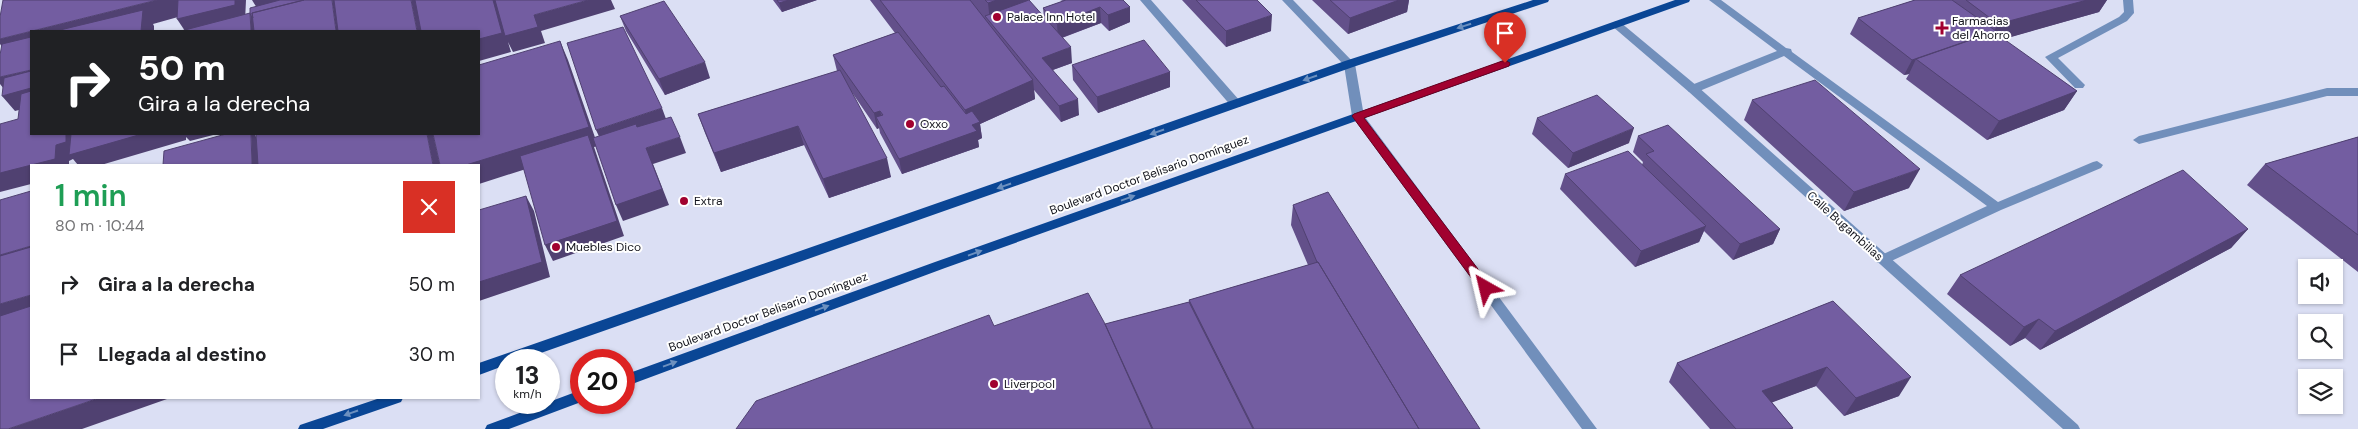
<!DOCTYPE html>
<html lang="es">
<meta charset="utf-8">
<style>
body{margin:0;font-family:"DM Sans",sans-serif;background:#f6f6f6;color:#202124;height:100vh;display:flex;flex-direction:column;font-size:19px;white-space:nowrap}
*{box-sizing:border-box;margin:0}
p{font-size:16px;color:#757577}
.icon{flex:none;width:28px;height:28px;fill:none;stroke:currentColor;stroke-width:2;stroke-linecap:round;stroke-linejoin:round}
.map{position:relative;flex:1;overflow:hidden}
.panel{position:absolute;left:30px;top:164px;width:450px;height:235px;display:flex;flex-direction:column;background:#fff;border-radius:0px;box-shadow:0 1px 4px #0004}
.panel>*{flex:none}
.guide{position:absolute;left:30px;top:30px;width:450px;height:105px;border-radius:0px;box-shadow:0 1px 4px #0004;background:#202124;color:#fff;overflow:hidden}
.fabs{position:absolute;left:2298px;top:259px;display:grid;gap:10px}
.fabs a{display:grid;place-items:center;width:45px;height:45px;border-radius:0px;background:#fff;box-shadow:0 1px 4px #0004;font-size:25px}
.speed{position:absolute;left:495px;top:349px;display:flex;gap:10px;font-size:25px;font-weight:700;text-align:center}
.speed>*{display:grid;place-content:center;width:65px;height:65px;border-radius:50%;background:#fff;box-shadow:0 1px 4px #0004;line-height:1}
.speed small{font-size:12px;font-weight:400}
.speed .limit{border:8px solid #d22;background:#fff;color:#111}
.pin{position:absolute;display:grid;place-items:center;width:42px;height:42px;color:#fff;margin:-51px -21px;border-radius:50% 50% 50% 0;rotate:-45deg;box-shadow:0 0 5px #0007}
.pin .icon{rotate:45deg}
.me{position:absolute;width:55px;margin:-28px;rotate:323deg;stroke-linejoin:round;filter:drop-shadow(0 0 4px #0008)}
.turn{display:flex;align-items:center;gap:18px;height:105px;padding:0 25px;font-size:22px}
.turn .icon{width:65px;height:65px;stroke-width:2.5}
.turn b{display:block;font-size:35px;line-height:42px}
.round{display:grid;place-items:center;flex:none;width:52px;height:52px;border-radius:0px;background:#f6f6f6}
.headline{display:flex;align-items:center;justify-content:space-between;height:85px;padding:0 25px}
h1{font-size:30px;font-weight:600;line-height:38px;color:#1e9e55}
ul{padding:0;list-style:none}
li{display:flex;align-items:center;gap:15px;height:70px;padding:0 25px}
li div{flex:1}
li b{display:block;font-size:19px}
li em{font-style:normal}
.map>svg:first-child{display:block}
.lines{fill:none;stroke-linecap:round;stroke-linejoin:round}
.lane{fill:#718fbb;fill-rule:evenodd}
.street{fill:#718fbb;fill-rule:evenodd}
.primary{fill:#0a4695;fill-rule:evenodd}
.wall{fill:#63508a}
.shaded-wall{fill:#504171}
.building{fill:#735da1;stroke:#504171}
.oneway{fill:#6c90bf}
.route{fill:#a1012f;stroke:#69011f}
.poi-dot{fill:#a1012f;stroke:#fff;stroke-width:2}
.labels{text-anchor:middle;stroke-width:4;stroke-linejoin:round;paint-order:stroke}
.poi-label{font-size:12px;fill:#12131b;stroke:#fff;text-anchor:start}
.street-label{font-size:12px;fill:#12131b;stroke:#fff}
</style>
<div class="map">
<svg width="2358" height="429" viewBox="0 0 2358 429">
<rect width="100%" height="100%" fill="#dbdff4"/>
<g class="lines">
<path class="lane" d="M1140,0H1151L1240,101L1242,104L1240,107H1232Z
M1709,0H1721L1786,48L1791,49L1792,52L1998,202L2093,162L2097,161L2103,165L2101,168L2001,210L1887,263H1877L1876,260L1877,257L1987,206L1784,56L1697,92H1689L1687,89L1689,86L1777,51Z
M2123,0H2133L2134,13L2127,21L2058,58L2085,85L2083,88H2075L2045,57L2119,17L2124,12Z
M2327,88H2358V96H2327L2139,144L2133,140L2139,136Z
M1358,112L1362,113L1597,429H1582L1354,119L1352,116L1354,113Z"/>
<path class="street" d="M1282,0H1293L1355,64L1364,116L1362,119H1354L1352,116L1344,65Z
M1616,21L1620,22L1697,86L2078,425L2080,429H2063L1689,92L1612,26L1611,24Z"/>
<path class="primary" d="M1533,0H1549L1548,2L1353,67L521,360H506V365L479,375V363L1345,61Z
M1675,0H1690L1689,2L945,268L624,387V375L935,262Z
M581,390V402L509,429H485L487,425Z
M380,398H403L401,402L323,429H298L300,425Z"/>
</g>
<path class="wall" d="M773,0H817L782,12Z
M870,0H1028L1044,17L1043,8L1063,1L1060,0H1123L1130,22L1109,31L1101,23L1062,38L1072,63L1053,70L1079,115L1061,122L1034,90L1035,99L980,124L982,138L978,140L979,147L902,174L880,133L879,128L877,129L851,91L891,177L829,198L804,145L721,172L705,133L698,114L837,71L833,55L895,33Z
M1182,0H1257L1271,31L1226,47Z
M1312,0H1409L1407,12L1348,34Z
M1915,0H2107L2099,12L2003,39L2077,91L2064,110L1987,140L1906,79L1909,74L1904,75L1850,34L1858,18Z
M620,16L710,78L665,95L626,31Z
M1072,65L1170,72V87L1098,113L1073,80Z
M1752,100L1909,188L1844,211L1744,120Z
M1537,118L1629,143L1568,168L1532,134Z
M1638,136L1780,229L1773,244L1733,260L1704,231L1699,242L1635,267L1560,189L1565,174L1642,165L1643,162L1633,152Z
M2358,137V272L2247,185L2265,164Z
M1293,205L1480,429H736L994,326L1105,324L1189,302V300L1308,265L1291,225Z
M2248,229L2231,248L2040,350L2025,338L2010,346L1947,294L1960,275Z
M1833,301L1899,396L1844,416L1816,386L1772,402L1793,428L1792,429H1710L1669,382L1677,363Z"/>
<path class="shaded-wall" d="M157,0H178V17L153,24L154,26V31H31V54L12,59L0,44V39Z
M235,0H246L245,21L185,31L177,19Z
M252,0H289L257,8Z
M332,0H335L344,31H336Z
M411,0H417L424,31H417Z
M493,0H497L534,15L588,0H611L615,9L541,31L545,43L513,52L508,42L511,52L479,61V39Z
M789,0H817L782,12L779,3Z
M997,0H1028L1029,10L990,22L988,3Z
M1399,0H1409L1407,12L1348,34L1350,18Z
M2087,0H2107L2099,12L1990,43L1916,59L1909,74L1904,75L1912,60L1993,33L1998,24Z
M1100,7L1101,23L1058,39L1057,24Z
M1130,7V22L1109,31L1108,15Z
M250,13L261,31H251Z
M1272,15L1271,31L1226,47V31Z
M560,41L568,60L598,146L594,147L624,236L553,261L545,245L592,148L479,184V165H466Z
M1071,47L1072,63L1044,73L1042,58Z
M705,62L710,78L665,95L659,79Z
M31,70V107L15,111L2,96L8,94L0,84V77Z
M1170,72V87L1098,113L1097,97Z
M1033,80L1035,99L980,124L982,138L978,140L979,147L902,174L899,159L968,130L965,110Z
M2077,91L2064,110L1987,140L1999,121Z
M1078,99L1079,115L1061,122L1059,106Z
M662,108L669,127L605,149L596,130Z
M880,111L884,126L876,117L879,128L877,129L874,113Z
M798,126L804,145L721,172L714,153Z
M1634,128L1629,143L1568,168L1573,153Z
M66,134H217L190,141L186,137V140L101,165H78L73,159L69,161V165H31V184L0,192V173L56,145Z
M251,134H255L265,165H252Z
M427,134H433L440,165H433Z
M680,137L686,153L653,164L669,205L623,221L616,205L646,148Z
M887,158L891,177L829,198L823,179Z
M1920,169L1909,188L1844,211L1854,192Z
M526,196L534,211L550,277L479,301V282Z
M1706,226L1699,242L1635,267L1641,251Z
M1780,229L1773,244L1733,260L1740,244Z
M2248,229L2231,248L2040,350L2055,331Z
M31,246V266L0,275V255Z
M31,295V320L0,329V304Z
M2039,319L2025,338L2010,346L2024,327Z
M1827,367L1816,386L1752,410L1762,391Z
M1911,377L1899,396L1844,416L1856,398Z
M99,398H167V399L82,429H8Z"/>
<path class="building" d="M3,0H157L0,39V17Z
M178,0H235V5L177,19Z
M280,0H304L252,13L253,18L250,14V8Z
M304,0H332L336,31H254L252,13Z
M334,0H411L417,31H338Z
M415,0H493L502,33L479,39V31H421Z
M495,0H588L534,15L538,27L505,36Z
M777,0H789L779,3Z
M880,0H970L1033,80L965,110Z
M985,0H997L988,3Z
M1029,0L1071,47L1042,58L1078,99L1059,106L985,16Z
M1066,0H1123L1130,7L1108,15L1100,7L1057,24L1043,8Z
M1196,0H1257L1272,15L1226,31Z
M1330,0H1399L1350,18Z
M1915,0H1952L1996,31L1912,60L1858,18Z
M1966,0H2087L1998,24Z
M664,1L705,62L659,79L620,16Z
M143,10L141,31H56Z
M250,13L251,31H181Z
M623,27L662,108L596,130L567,43Z
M898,32L941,87L944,86L966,114L972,111L980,122L972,125L977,131L899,159L876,117L883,115L880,111L874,113L833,55Z
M1994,32L2077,91L1999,121L1916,59Z
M31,37V70L0,77V55L2,44Z
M1144,40L1170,72L1097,97L1072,65Z
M560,41L589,127L466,165H440L433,134H479V65Z
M840,70L887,158L823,179L798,126L714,153L698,114Z
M31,71V88L2,96L4,78Z
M1815,80L1920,169L1854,192L1752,100Z
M31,91V134H66V142L56,145L55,159L0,173V124L18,119L21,94Z
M1597,95L1634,128L1573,153L1537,118Z
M671,117L680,137L646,148L662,189L616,205L593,138L636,124L637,127Z
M1668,125L1780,229L1740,244L1646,154L1654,151L1638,136Z
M71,134H142L69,155Z
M226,134H251L252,165H163L164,151Z
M256,134H427L433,165H258Z
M588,135L617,221L545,245L520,156Z
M2358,137V235L2265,164Z
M1628,151L1706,226L1641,251L1565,174Z
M2183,170L2248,229L2055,331L2039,319L2024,327L1960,275Z
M31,191V246L0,255V200Z
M1328,192L1480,429H1419L1318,262H1317L1293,205Z
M526,196L542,262L479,282V210Z
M31,247V295L0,304V256Z
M1318,262L1419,429H1254L1189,300Z
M1088,293L1104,322L1152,429H736L756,401L989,315L994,326Z
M1833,301L1911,377L1856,398L1827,367L1762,391L1793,428L1789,429H1736L1677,363Z
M1189,302L1253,429H1153L1105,324Z
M31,306V398H99L8,429H0V316Z"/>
<defs><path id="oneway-solid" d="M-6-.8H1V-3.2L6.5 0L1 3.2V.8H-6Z" transform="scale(1.25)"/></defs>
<g class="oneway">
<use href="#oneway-solid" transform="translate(1464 26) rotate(162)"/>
<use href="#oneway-solid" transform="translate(1310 78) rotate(161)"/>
<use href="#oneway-solid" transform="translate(1157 132) rotate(161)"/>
<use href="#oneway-solid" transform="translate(1004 186) rotate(161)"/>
<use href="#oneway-solid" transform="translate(1128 198) rotate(-20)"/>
<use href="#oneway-solid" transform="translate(975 253) rotate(-20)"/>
<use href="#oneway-solid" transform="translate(822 308) rotate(-20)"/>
<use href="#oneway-solid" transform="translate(670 364) rotate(-20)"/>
<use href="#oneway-solid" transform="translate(351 413) rotate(161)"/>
</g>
<path class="route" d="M1505,60L1510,63L1509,66L1364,118L1490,285L1491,288L1490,291H1481L1352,116L1354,114Z"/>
<g class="poi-dot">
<circle cx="997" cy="17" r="5"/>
<path d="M1939.5 20.5h5v5h5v5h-5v5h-5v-5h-5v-5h5z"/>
<circle cx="910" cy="124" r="5"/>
<circle cx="684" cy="201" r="5"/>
<circle cx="556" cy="247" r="5"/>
<circle cx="994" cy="384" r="5"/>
</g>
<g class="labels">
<g class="poi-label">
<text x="1007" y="21">Palace Inn Hotel</text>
<text x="1952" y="25">Farmacias<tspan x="1952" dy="14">del Ahorro</tspan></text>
<text x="920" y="128">Oxxo</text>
<text x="694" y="205">Extra</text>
<text x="566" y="251">Muebles Dico</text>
<text x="1004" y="388">Liverpool</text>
</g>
<g class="street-label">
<text transform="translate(1149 175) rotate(-20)" y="4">Boulevard Doctor Belisario Domínguez</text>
<text transform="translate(1845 226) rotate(42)" y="4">Calle Bugambilias</text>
<text transform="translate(768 312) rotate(-20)" y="4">Boulevard Doctor Belisario Domínguez</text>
</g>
</g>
</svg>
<div class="fabs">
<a><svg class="icon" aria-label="sound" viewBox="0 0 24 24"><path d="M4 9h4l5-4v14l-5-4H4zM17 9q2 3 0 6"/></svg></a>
<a><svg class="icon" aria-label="search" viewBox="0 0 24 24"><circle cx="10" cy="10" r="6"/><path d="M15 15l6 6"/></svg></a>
<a><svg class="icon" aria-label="layers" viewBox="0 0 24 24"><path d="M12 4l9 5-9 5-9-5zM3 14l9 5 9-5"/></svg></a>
</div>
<div class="speed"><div>13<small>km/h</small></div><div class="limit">20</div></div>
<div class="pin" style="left:1505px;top:63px;background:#d93025"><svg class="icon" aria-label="arrive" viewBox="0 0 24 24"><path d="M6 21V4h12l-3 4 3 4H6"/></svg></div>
<svg class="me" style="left:1486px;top:288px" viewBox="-20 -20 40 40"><path d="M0-17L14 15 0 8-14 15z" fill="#a1012f" stroke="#fff" stroke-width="4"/></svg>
<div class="guide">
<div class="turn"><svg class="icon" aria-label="right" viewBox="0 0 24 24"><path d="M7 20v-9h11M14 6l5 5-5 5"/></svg><div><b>50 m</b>Gira a la derecha</div></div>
</div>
<section class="panel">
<div class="headline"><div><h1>1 min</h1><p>80 m · 10:44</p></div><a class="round" style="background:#d93025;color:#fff"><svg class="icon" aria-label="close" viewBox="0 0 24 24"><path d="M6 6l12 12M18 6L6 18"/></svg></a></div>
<ul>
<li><svg class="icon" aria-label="right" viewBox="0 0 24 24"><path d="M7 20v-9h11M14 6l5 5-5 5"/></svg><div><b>Gira a la derecha</b></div><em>50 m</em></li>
<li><svg class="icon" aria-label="arrive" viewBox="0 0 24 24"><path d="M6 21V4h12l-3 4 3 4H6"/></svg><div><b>Llegada al destino</b></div><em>30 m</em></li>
</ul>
</section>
</div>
